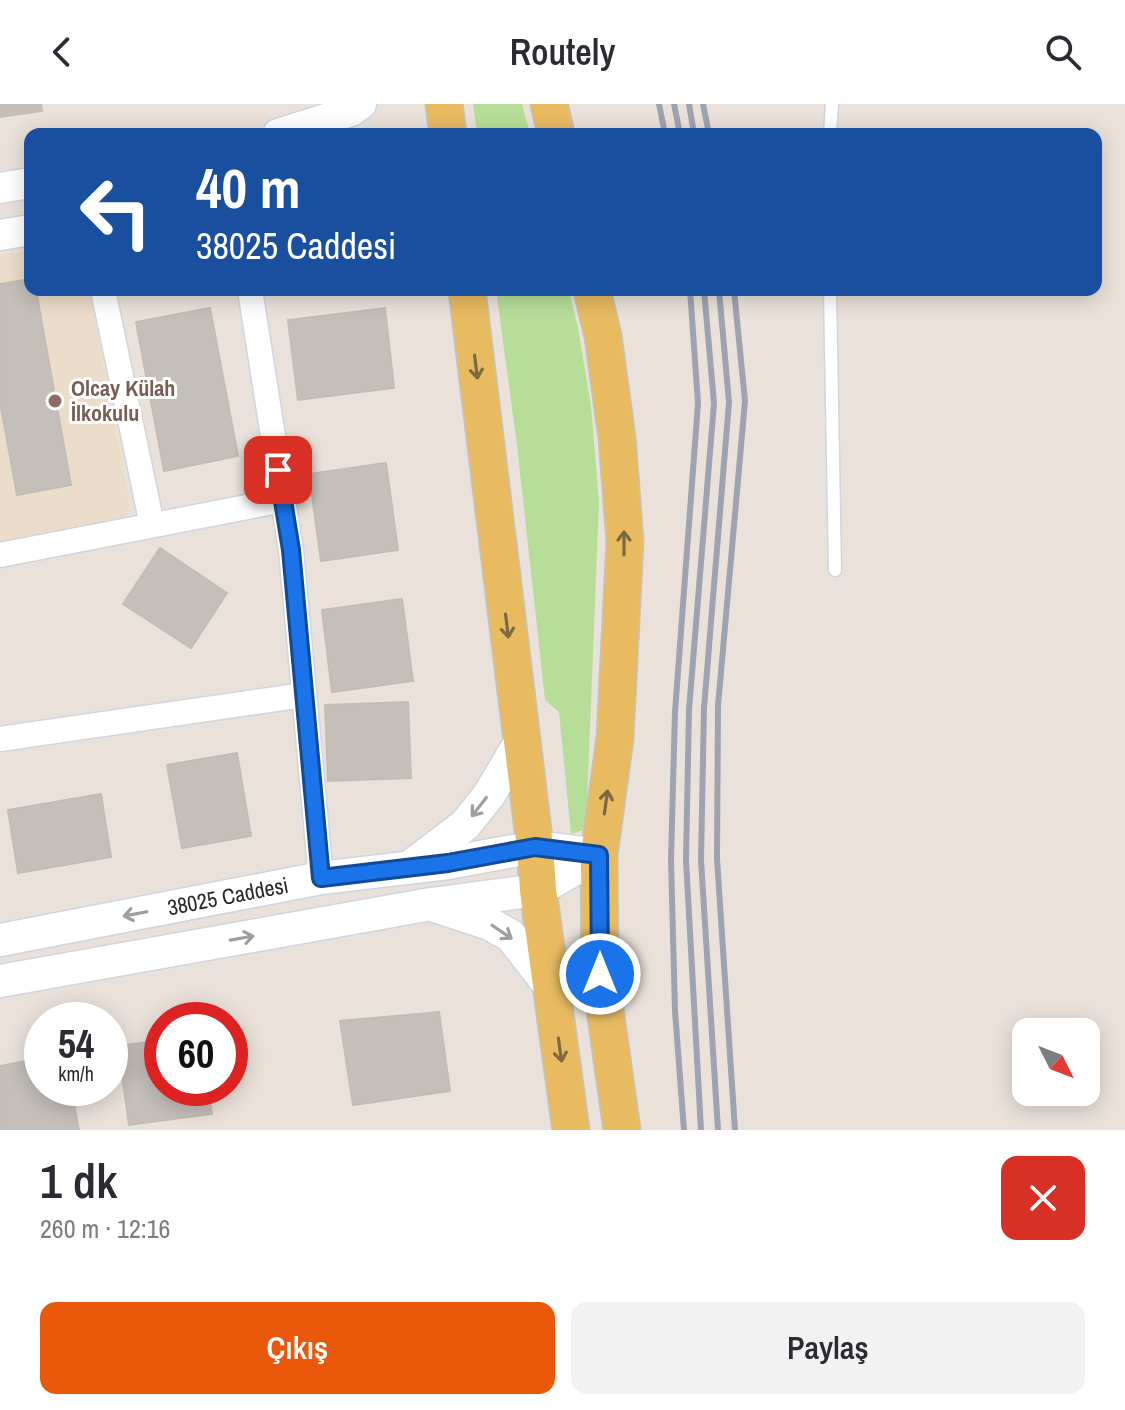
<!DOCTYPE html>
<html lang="tr">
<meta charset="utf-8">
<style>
body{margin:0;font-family:"Archivo Narrow",sans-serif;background:#f2f2f3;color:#2b2b33;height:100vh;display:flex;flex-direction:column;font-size:30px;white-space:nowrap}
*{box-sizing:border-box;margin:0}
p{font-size:26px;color:#7c7c81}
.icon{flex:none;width:44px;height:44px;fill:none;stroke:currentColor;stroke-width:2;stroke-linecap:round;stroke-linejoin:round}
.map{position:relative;height:1026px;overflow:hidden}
.details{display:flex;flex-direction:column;background:#fff;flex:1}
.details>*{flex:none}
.hud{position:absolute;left:24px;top:24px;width:1078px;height:168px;border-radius:16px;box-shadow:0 4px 20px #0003;background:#1a4fa0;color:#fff;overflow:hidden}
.needle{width:52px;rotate:132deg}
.buttons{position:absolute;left:1012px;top:914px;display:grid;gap:16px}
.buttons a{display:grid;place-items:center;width:88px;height:88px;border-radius:16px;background:#fff;box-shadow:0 4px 20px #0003;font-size:40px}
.speed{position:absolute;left:24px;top:898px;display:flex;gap:16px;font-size:40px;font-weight:700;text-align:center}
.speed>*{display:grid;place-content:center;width:104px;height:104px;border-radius:50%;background:#fff;box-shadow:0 4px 20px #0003;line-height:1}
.speed small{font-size:20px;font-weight:400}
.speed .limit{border:12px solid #d22;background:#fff;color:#111}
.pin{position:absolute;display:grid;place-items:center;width:68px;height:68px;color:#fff;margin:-34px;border-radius:16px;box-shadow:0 4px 12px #0006}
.me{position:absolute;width:88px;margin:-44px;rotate:0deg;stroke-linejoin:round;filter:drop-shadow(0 0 6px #0008)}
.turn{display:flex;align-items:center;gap:28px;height:168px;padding:0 40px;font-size:36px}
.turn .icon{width:104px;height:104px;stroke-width:2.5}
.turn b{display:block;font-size:56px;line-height:68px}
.round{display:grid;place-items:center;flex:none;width:84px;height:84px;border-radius:16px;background:#f2f2f3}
.summary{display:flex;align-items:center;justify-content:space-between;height:136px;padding:0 40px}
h1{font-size:48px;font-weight:600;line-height:60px}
.cta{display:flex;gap:16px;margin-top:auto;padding:16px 40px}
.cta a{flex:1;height:92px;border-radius:16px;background:#ea580c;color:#fff;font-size:32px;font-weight:600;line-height:92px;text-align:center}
.cta a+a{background:#f2f2f3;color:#2b2b33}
header{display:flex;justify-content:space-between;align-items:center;height:104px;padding:0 40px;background:#fff;font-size:36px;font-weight:600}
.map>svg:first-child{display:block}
.education{fill:#ebddca}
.green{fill:#b7de99}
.building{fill:#c5bfba;stroke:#c5bdb4;stroke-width:2}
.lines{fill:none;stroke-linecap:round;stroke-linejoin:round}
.service-casing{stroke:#d0d5e0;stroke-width:15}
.minor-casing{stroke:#d0d5e0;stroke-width:27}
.tertiary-casing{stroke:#d0d5e0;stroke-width:33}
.secondary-casing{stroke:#d0d5e0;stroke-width:35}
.primary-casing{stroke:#c3c3c3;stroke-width:39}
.service{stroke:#fff;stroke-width:12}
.minor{stroke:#fff;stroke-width:24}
.tertiary{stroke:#fff;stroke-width:30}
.secondary{stroke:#fff;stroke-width:32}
.primary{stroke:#e8bb61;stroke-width:36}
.rail{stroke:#9ea3b2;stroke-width:6}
.oneway{stroke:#7e6a42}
.oneway2{stroke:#9e9e9e}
.route-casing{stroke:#114b97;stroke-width:20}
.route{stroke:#1a73e8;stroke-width:14}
.education-dot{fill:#8d6e63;stroke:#fff;stroke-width:3}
.labels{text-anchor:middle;stroke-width:6;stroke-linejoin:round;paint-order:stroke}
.education-label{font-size:22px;font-weight:bold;fill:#785e54;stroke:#fff;text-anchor:start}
.street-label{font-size:22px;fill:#282828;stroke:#fff}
</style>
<header><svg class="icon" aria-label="back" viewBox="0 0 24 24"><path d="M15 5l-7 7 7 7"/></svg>Routely<svg class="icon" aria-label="search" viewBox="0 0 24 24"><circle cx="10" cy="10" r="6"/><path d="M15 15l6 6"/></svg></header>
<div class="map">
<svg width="1125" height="1026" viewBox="0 0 1125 1026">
<rect width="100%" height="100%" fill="#eae2da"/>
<path class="education" d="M30,146V186H89L131,408L122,416L0,440V152Z"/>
<path class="green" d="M473,0H522L530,30H477Z
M496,186H569L578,224L591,302L599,397L586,725L571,730L559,608L545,596L517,341Z"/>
<path class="building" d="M0,0H41L42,7L0,13Z
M30,175V186H36L71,381L17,391L0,298V180Z
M210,204L238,352L164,367L136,218Z
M385,204L394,284L298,296L288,216Z
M386,359L398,446L321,457L309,370Z
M160,444L227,489L191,544L123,500Z
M402,495L413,577L332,588L322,506Z
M408,598L411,674L328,677L325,601Z
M237,649L251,732L182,744L167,661Z
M101,690L111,753L18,769L8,706Z
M439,908L450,987L353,1001L340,917Z
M162,936V984H208L212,1010L129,1021L118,942Z
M42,954V984H71L79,1026H0V962Z"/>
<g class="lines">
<g class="service-casing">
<path id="service" d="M830,30L832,0
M830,186L835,466"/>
</g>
<g class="minor-casing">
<path id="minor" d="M103,186L152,421
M250,186L291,446L321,774
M0,451L283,396
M0,635L304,591"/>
</g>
<g class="tertiary-casing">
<path id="tertiary" d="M278,30L351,7L361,0
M0,84L30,79
M0,131L30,126"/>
</g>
<g class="secondary-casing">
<g id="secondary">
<path d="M411,762L465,721L489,691L521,637"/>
<path d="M438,803L490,820L511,832L552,885"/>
<path id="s1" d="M0,836L321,774L448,759L535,743L599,751"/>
<path d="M0,877L431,800L538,786L599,751"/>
</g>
</g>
<g class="primary-casing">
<path id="primary" d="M444,0L448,30
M549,0L556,30
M467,186L535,743L538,786L571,1026
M592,186L603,232L617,334L625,437L615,634L599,751L600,870L622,1026"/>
</g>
<use href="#service" class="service"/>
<use href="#minor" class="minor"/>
<use href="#tertiary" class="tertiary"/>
<use href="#secondary" class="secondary"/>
<use href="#primary" class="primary"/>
<path class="rail" d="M659,0L665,30
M674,0L680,30
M689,0L694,30
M703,0L709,30
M734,186L745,297L718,602L717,755L735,1026
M684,1026L675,907L671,756L675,608L698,299L690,186
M701,1026L686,756L689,606L714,299L704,186
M718,1026L701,756L704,604L729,298L719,186"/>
</g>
<defs><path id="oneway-shaft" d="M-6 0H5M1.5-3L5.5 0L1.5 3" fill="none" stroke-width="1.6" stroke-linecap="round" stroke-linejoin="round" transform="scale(2)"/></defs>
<g class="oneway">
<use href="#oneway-shaft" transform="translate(476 263) rotate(83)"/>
<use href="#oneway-shaft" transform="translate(624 439) rotate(-90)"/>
<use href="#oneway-shaft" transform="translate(507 522) rotate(83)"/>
<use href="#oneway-shaft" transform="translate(606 698) rotate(-82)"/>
<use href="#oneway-shaft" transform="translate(560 946) rotate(82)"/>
</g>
<g class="oneway2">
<use href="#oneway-shaft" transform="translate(479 703) rotate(128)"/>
<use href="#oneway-shaft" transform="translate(135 810) rotate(169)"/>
<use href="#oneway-shaft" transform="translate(502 828) rotate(34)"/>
<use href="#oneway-shaft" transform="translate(242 834) rotate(-10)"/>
</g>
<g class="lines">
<g class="route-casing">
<path id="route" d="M278,366L291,446L321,774L448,759L535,743L599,751L600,870"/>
</g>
<use href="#route" class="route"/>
</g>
<circle class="education-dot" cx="55" cy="297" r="8"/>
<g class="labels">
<g class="education-label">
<text x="71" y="292">Olcay Külah<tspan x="71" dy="25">İlkokulu</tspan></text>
</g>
<g class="street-label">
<text dy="8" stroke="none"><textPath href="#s1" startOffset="232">38025 Caddesi</textPath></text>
</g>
</g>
</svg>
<div class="buttons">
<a><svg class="needle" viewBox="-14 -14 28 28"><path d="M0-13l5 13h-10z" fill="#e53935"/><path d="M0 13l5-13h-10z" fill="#7c7c81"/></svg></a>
</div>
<div class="speed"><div>54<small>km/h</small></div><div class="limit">60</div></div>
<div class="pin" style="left:278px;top:366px;background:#d93025"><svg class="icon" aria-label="arrive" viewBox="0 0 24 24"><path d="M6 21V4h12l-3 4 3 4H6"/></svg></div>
<svg class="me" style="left:600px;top:870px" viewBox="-20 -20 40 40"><circle r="17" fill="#1a73e8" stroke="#fff" stroke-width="3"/><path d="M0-11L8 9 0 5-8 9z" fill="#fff"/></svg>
<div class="hud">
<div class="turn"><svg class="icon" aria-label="left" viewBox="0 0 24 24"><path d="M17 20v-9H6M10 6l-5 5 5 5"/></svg><div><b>40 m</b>38025 Caddesi</div></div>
</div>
</div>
<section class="details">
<div class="summary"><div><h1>1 dk</h1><p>260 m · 12:16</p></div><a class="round" style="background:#d93025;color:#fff"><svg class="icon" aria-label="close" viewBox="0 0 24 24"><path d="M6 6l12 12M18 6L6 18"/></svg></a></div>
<div class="cta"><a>Çıkış</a><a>Paylaş</a></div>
</section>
